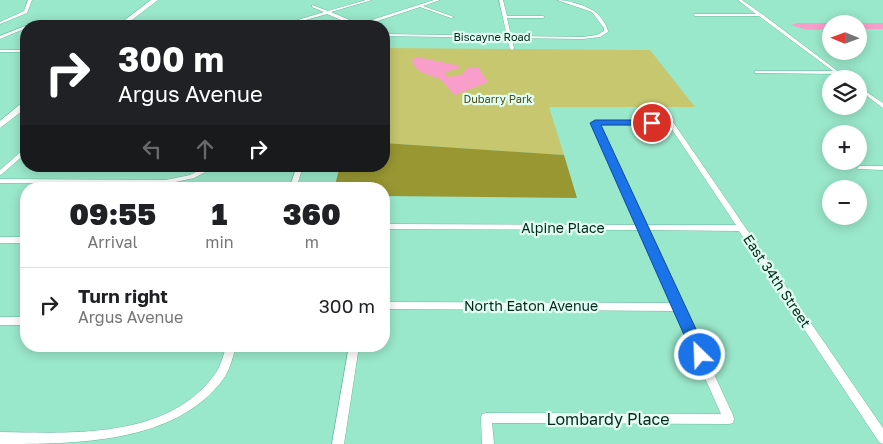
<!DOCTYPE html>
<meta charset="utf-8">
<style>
body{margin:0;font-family:"Golos Text",sans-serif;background:#f6f6f6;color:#202124;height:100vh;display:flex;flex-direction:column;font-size:19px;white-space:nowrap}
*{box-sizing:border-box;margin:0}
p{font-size:16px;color:#757577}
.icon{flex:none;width:28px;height:28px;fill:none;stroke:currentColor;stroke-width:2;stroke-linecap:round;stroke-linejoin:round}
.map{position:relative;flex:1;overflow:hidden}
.panel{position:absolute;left:20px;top:182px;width:370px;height:170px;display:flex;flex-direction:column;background:#fff;border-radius:20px;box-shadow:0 2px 12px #0003}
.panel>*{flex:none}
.guide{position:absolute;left:20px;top:20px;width:370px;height:152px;border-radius:20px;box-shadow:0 2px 12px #0003;background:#202124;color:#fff;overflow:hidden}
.needle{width:32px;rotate:271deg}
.fabs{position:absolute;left:822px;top:15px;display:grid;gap:10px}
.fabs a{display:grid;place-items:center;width:45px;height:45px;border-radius:50%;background:#fff;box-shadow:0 2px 12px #0003;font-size:25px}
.pin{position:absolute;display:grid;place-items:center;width:42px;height:42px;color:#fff;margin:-21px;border:2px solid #fff;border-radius:50%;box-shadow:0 1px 5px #0007}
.me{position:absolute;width:55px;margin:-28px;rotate:336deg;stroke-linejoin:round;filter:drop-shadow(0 0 4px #0008)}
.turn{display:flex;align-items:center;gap:18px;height:105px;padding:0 15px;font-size:22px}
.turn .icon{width:65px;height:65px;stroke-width:2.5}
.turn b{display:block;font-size:35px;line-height:42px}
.lanes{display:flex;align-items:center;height:48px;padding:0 15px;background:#0003;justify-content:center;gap:25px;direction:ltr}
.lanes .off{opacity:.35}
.eta{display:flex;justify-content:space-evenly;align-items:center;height:85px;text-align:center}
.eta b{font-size:30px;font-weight:800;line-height:35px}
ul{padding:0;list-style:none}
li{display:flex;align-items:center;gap:15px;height:75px;padding:0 15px;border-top:1px solid #e0e0e0}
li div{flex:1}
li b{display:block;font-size:19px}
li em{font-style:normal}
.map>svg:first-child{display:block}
.green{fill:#c6c76f}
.forest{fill:#989732}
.water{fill:#f99dcb}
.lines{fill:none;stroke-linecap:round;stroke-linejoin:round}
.street-casing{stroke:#6dba9e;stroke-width:1}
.secondary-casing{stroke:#6dba9e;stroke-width:1}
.street{fill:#fff;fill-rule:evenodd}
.secondary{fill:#fff;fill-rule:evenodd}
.route{fill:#1a73e8;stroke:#114b97}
.labels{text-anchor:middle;stroke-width:4.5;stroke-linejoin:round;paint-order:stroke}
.far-street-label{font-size:11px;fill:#04261c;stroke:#e0fef2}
.far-park-label{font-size:11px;fill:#4d4c18;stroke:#e0fef2}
.street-label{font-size:14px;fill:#04261c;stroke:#e0fef2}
.near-street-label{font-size:16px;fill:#04261c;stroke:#e0fef2}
</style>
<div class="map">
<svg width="883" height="444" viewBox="0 0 883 444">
<rect width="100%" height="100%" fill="#9ae8cb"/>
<path class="green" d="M384,48L650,50L695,107H549L564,155L384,143Z"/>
<path class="forest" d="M384,143L564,155L577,198L384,196V189H334L340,166H384Z"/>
<path class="water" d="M798,23H883V29H859V24H831V29L807,30L791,25Z
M417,57L460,66L459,68L444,73L449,77L461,75L469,67H478L488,82L455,95C449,91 447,84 441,80C430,73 417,76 412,60Z"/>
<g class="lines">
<g class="street-casing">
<path id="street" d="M28,0H32L27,13L0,24V22L24,11Z
M366,0H372L331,12L359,24L434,0H440L423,6L454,17L451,18L420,7L362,26H355L327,14L284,26H278L324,12L312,7V5L328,11Z
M499,0H503L507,16H543L545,17L543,18H507L511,36L583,37L597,35L604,31V28L592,12L557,0C567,0 584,5 592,10C598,12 608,26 608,32L600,37L583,39L512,38L514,49L512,50L510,49L507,38L384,36V34L507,36Z
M738,0H742L762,14L848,79H842L837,74L755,73V71H833L759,16H695L693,15L695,14H756Z
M25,26H28H26V28L0,39V36Z
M0,50H26V52H0Z
M859,87L883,103V108L859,90Z
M595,121L673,122L883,428V444L879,442L739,231L647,230L733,415L734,419L733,423L729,424L492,423L494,444H482L481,418L482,414L486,413L721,414L675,311L384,309V302L672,303L640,230L384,229V224L637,225L592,123ZM599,125H669L736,225H645Z
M26,148V153L2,174L0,175V170L24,149Z
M208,166H217L194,178L166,184L0,183V179L166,180L190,175Z
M297,166H303L296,189H289Z
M860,166H883V170L858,169L857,168Z
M0,237H26V243H0Z
M0,317H26V325H0Z
M226,346H236C233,357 230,369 224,378C177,444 75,444 0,444V432C72,433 171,440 217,371C221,364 224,354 226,346Z
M349,346H359L344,444H332Z"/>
</g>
<g class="secondary-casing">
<path id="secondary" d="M151,0H158L124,26H117Z
M23,102H26V108L0,128V121Z"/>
</g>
<use href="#street" class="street"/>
<use href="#secondary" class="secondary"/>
</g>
<path class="route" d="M652,120L655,121V125H601L708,355L705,360L700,361L695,360L693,355L590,123L595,120Z"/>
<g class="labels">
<g class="far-street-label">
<text x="492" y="41">Biscayne Road</text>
</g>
<g class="far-park-label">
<text x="498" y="103">Dubarry Park</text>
</g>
<g class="street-label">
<text x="563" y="233">Alpine Place</text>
<text transform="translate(777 281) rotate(56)" y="5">East 34th Street</text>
<text x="531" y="311">North Eaton Avenue</text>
</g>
<g class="near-street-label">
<text x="608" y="425">Lombardy Place</text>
</g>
</g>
</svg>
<div class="fabs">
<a><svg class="needle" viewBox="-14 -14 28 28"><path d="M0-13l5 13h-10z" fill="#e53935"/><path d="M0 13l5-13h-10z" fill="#757577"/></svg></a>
<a><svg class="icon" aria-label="layers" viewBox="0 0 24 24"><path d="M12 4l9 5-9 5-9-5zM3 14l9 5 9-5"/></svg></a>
<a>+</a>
<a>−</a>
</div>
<div class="pin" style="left:652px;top:123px;background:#d93025"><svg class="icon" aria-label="arrive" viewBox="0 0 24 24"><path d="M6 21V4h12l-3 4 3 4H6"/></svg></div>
<svg class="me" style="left:700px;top:355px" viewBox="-20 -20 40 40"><circle r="17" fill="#1a73e8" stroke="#fff" stroke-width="3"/><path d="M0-11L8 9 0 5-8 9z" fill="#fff"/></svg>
<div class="guide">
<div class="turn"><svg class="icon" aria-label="right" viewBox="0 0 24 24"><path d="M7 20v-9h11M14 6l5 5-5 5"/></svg><div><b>300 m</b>Argus Avenue</div></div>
<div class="lanes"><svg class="icon off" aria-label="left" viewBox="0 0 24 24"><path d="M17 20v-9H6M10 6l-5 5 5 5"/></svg><svg class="icon off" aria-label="ahead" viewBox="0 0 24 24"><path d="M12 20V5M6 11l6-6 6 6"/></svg><svg class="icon" aria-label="right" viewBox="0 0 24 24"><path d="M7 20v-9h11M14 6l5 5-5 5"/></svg></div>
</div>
<section class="panel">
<div class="eta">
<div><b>09:55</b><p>Arrival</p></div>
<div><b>1</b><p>min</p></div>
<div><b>360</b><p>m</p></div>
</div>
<ul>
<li><svg class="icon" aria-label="right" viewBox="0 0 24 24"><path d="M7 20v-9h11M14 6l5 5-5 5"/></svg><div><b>Turn right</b><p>Argus Avenue</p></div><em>300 m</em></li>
</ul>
</section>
</div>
